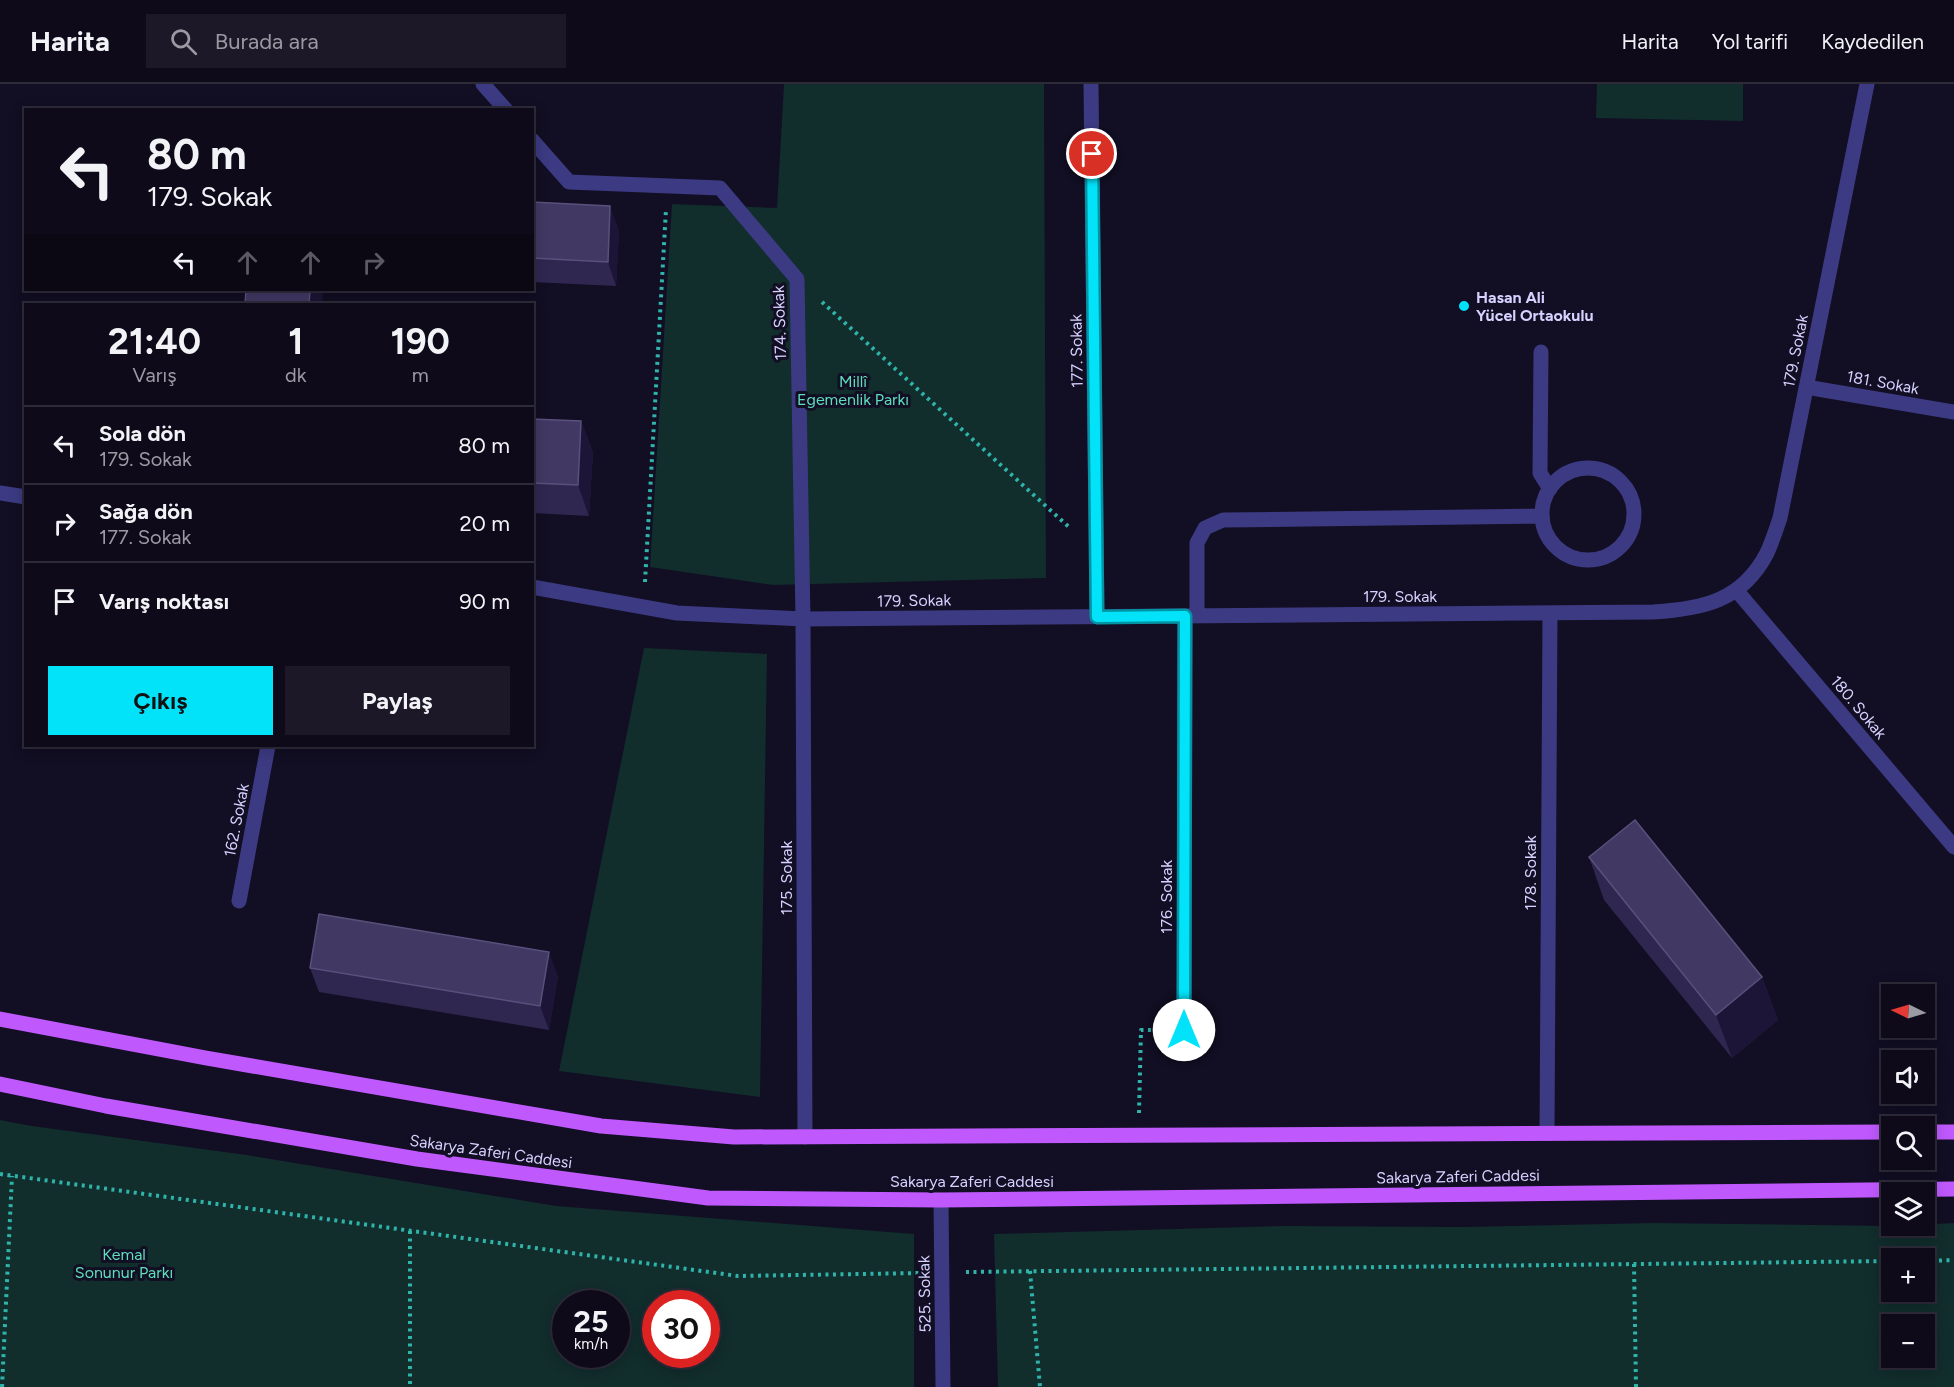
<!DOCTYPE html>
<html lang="tr">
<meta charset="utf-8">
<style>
body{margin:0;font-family:Figtree,sans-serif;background:#1c1827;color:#f1f3f6;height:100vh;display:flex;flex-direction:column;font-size:22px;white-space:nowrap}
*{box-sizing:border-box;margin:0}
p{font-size:20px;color:#9b9aa2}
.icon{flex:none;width:33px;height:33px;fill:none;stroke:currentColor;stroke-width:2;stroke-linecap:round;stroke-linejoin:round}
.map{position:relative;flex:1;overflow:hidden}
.details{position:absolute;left:24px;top:219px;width:510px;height:444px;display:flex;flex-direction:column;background:#0e0a1a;border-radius:0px;box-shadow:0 3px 15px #0003,0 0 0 2px #2e2b39}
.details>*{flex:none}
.hud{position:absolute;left:24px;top:24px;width:510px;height:183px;border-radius:0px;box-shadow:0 3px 15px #0003,0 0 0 2px #2e2b39;background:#0e0a1a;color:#f1f3f6;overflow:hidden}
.needle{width:39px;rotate:275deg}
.buttons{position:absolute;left:1881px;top:900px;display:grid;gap:12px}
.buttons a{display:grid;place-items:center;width:54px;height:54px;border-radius:0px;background:#0e0a1a;box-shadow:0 3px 15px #0003,0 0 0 2px #2e2b39;font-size:30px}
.speed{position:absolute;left:552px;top:1206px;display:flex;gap:12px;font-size:30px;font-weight:700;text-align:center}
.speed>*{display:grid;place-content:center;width:78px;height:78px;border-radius:50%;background:#0e0a1a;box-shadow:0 3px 15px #0003,0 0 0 2px #2e2b39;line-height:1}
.speed small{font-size:15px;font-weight:400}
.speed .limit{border:9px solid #d22;background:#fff;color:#111}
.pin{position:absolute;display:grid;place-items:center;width:51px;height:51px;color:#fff;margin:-26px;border:3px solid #fff;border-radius:50%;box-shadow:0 2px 6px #0007}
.me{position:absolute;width:66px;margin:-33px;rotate:0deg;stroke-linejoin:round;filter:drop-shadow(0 0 4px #0008)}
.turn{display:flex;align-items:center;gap:21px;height:126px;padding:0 24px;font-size:27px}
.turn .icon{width:78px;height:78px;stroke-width:2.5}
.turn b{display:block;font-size:42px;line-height:51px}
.lanes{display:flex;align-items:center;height:57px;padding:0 24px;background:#0003;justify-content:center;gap:30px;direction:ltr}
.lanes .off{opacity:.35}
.eta{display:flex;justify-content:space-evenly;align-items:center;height:102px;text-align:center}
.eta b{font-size:36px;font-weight:700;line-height:42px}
.action{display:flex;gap:12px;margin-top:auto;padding:12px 24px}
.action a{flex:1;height:69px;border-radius:0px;background:#02e3fa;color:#111;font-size:24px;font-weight:700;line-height:69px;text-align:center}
.action a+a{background:#1c1827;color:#f1f3f6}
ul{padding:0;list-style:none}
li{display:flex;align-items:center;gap:18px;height:78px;padding:0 24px;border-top:2px solid #2e2b39}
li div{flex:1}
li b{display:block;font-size:22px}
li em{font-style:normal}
header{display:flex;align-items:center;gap:36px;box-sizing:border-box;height:84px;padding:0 30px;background:#0e0a1a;border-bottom:2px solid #2e2b39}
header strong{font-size:28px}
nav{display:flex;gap:33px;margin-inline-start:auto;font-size:21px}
.search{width:420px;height:54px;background:#1c1827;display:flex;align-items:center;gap:15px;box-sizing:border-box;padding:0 21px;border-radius:0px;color:#9b9aa2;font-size:22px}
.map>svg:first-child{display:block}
.green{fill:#112d2c;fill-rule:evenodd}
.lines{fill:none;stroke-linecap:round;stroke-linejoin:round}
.path{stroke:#2fb4ab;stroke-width:4;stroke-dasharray:3 4.5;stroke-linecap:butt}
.minor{stroke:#3c3a82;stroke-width:15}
.major{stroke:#bf59fe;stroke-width:15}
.wall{fill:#302751}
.shaded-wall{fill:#1c1537}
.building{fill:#413964;stroke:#59517c;stroke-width:1.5}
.route-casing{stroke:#0194a2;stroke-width:15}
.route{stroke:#02e3fa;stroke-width:10}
.poi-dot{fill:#02e3fa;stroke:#120e23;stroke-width:2}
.labels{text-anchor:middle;stroke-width:6;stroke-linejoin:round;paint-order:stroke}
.poi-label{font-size:16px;font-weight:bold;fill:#d6d1ff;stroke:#120e23;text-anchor:start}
.street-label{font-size:16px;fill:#d6d1ff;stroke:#120e23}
.park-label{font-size:16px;fill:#5ddebd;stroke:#120e23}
</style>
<header>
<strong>Harita</strong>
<div class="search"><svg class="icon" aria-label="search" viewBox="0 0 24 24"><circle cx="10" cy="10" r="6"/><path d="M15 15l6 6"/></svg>Burada ara</div>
<nav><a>Harita</a><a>Yol tarifi</a><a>Kaydedilen</a></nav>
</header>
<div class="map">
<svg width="1954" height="1303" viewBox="0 0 1954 1303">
<rect width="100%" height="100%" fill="#120e23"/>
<path class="green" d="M784,0H1044L1046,494L773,501L650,483L672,120L777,124Z
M1597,0H1743V37L1596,34Z
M644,564L767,570L760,1013L559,987Z
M0,1036L32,1042L247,1071L556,1122L914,1150V1303H0ZM566,1220H616V1270H566ZM656,1220H706V1270H656Z
M1654,1139L1892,1142L1954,1139V1303H998L994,1150L1283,1142L1462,1143ZM1892,1174H1924V1208H1892ZM1892,1240H1924V1274H1892Z"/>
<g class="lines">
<path class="path" d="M822,218L1071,445
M645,498L666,125
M1139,1029L1141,946H1159
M0,1090L738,1192L919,1189
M410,1147V1303
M1924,1177L1954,1176
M1634,1180L1636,1303
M1030,1187L1040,1303
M966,1188L1892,1177
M2,1303L12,1092"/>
<path class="minor" d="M483,0L506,26
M1091,0L1097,533
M532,56L569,98L720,104L797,195L803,535L805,1053
M1541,268L1540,389L1550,405
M1806,303L1954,328
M1542 430a46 46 0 1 1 92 0a46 46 0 1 1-92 0Z
M0,409L26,413
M532,503L677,529L803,535L1653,528C1703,525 1742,517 1767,469C1772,458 1776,446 1780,434L1867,0
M1737,507L1954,763
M1197,532V459L1205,444L1223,436L1542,432
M239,817L268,662
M1184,946L1185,532
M1547,1049L1550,529
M941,1116L943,1303"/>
<path class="major" d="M0,935L206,974L601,1042L734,1053L1892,1048
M0,1000L106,1022L417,1075L708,1114L941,1116L1954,1105
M1924,1048H1954"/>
</g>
<path class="wall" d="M532,118L619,146L616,202L532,198Z
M532,335L581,337L593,368L589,432L532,429Z
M1589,773L1762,893L1778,936L1732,974L1604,816Z
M310,884L558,892L549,946L319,908Z"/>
<path class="shaded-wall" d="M610,122L619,146L616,202L608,178Z
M310,206H323L322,220H309Z
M581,337L593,368L589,432L578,401Z
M549,868L558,892L549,946L540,922Z
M1762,893L1778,936L1732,974L1716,931Z"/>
<path class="building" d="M532,118L610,122L608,178L532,174Z
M246,206H310L309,220H245Z
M532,335L581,337L578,401L532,399Z
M1635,736L1762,893L1716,931L1589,773Z
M319,830L549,868L540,922L310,884Z"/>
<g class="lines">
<g class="route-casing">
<path id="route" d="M1092,70L1097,533L1185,532L1184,946"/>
</g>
<use href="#route" class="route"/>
</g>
<circle class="poi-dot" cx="1464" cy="222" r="6"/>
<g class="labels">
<g class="poi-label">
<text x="1476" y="219">Hasan Ali<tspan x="1476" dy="18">Yücel Ortaokulu</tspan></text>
</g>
<g class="street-label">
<text transform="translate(779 239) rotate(-92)" y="6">174. Sokak</text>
<text transform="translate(1076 267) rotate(-91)" y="6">177. Sokak</text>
<text transform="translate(1795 267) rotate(-79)" y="6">179. Sokak</text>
<text transform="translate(1883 298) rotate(10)" y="6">181. Sokak</text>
<text x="1400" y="518">179. Sokak</text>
<text transform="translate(914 516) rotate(-1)" y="6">179. Sokak</text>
<text transform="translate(1859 623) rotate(50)" y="6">180. Sokak</text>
<text transform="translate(236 736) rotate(-79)" y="6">162. Sokak</text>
<text transform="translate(1530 789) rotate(-90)" y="6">178. Sokak</text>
<text transform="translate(786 794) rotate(-90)" y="6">175. Sokak</text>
<text transform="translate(1166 813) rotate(-90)" y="6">176. Sokak</text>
<text transform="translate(491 1067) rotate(8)" y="6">Sakarya Zaferi Caddesi</text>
<text transform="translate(1458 1092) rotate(-1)" y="6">Sakarya Zaferi Caddesi</text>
<text x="972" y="1103">Sakarya Zaferi Caddesi</text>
<text transform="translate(924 1210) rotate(-91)" y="6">525. Sokak</text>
</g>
<g class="park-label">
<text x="853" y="303">Millî<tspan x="853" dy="18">Egemenlik Parkı</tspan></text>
<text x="124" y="1176">Kemal<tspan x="124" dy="18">Sonunur Parkı</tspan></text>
</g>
</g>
</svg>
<div class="buttons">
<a><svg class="needle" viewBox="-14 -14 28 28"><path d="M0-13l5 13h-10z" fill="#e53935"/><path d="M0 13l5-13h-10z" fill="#9b9aa2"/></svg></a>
<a><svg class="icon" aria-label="sound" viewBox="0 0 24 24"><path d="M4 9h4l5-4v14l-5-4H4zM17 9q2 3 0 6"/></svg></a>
<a><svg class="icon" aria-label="search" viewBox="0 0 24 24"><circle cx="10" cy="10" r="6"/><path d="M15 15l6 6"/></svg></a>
<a><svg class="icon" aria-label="layers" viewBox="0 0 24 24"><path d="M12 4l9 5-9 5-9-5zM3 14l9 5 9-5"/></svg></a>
<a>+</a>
<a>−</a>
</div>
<div class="speed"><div>25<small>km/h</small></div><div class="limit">30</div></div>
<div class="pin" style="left:1092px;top:70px;background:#d93025"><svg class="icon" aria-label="arrive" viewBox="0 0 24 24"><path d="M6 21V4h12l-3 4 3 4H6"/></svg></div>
<svg class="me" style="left:1184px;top:946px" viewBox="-20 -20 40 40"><circle r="19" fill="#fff"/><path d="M0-13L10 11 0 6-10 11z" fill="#02e3fa"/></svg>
<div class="hud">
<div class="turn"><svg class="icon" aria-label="left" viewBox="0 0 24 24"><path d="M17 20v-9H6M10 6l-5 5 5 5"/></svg><div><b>80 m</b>179. Sokak</div></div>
<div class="lanes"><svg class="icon" aria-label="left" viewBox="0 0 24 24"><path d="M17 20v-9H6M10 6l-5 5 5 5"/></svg><svg class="icon off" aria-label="ahead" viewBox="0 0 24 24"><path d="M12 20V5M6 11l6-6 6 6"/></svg><svg class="icon off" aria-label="ahead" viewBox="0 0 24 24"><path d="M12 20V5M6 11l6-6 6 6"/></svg><svg class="icon off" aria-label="right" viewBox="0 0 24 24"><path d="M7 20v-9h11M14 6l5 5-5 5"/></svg></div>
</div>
<section class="details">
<div class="eta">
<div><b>21:40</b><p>Varış</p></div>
<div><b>1</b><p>dk</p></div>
<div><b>190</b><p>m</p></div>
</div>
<ul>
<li><svg class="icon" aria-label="left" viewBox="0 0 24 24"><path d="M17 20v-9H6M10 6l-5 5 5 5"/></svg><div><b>Sola dön</b><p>179. Sokak</p></div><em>80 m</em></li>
<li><svg class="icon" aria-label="right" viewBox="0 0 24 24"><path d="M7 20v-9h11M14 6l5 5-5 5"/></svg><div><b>Sağa dön</b><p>177. Sokak</p></div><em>20 m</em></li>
<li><svg class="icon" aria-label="arrive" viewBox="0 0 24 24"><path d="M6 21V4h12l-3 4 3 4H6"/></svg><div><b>Varış noktası</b></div><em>90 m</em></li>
</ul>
<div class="action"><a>Çıkış</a><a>Paylaş</a></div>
</section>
</div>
